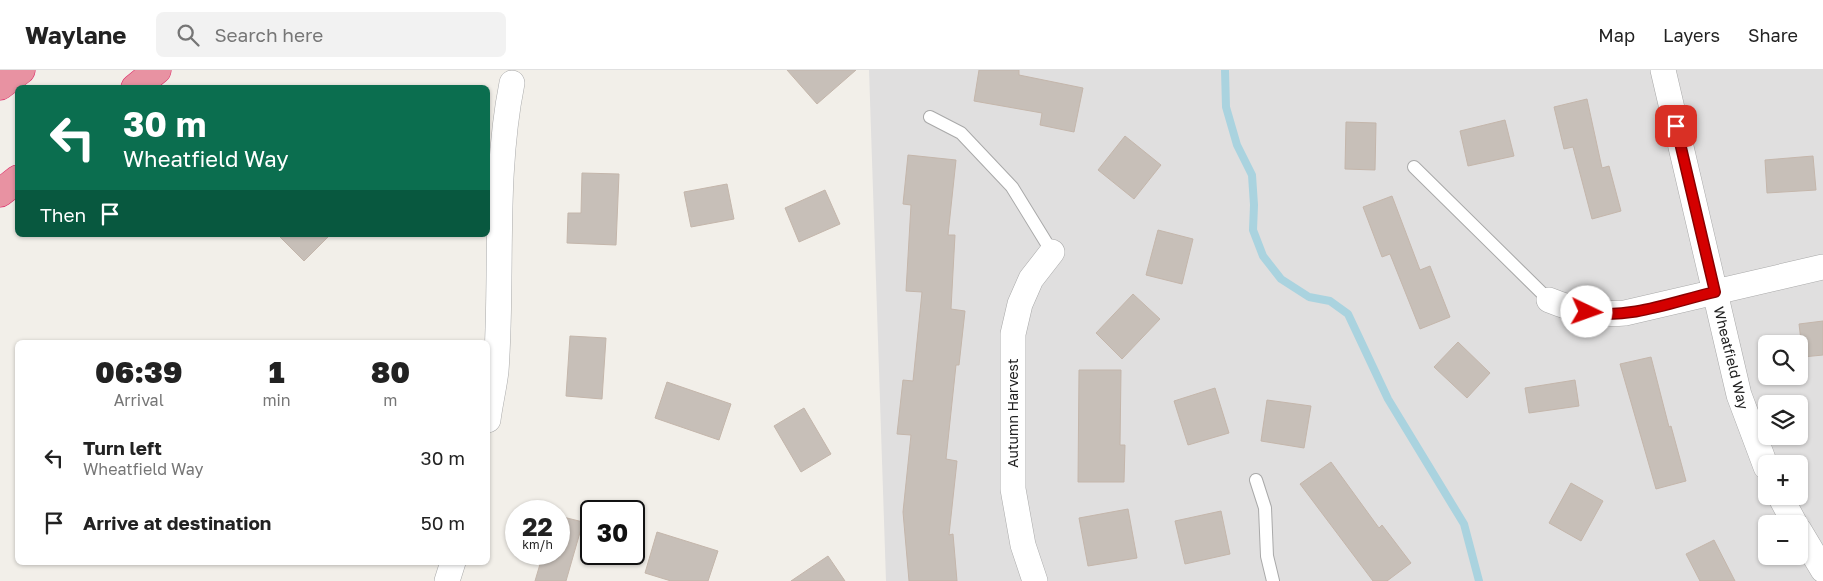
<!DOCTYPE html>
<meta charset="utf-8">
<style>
body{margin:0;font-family:"Golos Text",sans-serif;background:#f2f2f2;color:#222;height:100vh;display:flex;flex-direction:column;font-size:19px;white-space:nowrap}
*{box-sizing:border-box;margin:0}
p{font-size:16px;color:#767676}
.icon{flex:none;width:28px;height:28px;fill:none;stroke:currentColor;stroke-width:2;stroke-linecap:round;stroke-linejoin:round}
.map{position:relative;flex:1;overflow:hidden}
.sheet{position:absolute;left:15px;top:270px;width:475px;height:225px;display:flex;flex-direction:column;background:#fff;border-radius:8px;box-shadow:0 1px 4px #0004}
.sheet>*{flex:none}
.top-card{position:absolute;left:15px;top:15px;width:475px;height:152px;border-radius:8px;box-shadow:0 1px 4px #0004;background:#0b6e4f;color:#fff;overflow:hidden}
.tools{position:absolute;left:1758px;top:265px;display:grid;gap:10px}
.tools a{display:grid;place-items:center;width:50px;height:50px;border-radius:8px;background:#fff;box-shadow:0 1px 4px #0004;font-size:25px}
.speed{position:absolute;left:505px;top:430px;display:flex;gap:10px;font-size:25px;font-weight:700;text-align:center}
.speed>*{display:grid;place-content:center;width:65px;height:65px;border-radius:50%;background:#fff;box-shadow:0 1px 4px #0004;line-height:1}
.speed small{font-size:12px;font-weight:400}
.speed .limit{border:2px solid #111;border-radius:8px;background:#fff;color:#111}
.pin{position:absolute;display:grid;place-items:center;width:42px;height:42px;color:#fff;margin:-21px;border-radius:10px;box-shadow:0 2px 8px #0006}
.me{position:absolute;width:55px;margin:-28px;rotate:93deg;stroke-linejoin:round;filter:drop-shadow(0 0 4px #0008)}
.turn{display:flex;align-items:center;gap:18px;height:105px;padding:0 25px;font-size:22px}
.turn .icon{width:65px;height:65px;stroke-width:2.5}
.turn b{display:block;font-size:35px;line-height:42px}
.then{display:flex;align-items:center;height:48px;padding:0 25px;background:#0003;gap:10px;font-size:19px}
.eta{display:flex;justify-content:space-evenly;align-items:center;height:85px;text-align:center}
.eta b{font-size:30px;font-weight:800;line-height:35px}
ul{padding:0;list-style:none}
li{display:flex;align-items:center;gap:15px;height:65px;padding:0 25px}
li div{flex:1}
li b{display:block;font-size:19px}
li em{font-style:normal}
header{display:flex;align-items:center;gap:30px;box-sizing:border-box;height:70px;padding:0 25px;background:#fff;border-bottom:1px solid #e0e0e0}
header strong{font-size:24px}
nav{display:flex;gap:28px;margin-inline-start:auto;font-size:18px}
.search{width:350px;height:45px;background:#f2f2f2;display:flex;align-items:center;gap:12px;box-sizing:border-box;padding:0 18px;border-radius:8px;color:#767676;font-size:19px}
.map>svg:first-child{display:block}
.residential{fill:#e0dfdf;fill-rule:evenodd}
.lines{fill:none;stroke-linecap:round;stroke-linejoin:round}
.stream{stroke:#aad3df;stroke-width:8}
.building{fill:#c7bfb8;stroke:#c4b6ab}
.lane-casing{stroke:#a9a9a9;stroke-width:14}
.street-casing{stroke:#a9a9a9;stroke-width:26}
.highway-casing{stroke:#dc2a67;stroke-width:29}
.lane{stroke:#fff;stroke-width:12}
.street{stroke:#fff;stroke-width:25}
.highway{stroke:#e892a2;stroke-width:28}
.route-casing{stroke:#8a0000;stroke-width:12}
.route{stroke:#d40000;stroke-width:9}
.labels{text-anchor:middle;stroke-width:4;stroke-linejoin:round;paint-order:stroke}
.street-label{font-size:14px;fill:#222;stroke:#fff}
</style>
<header>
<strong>Waylane</strong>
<div class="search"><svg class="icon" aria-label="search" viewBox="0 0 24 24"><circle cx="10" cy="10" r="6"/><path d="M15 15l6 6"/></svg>Search here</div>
<nav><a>Map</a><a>Layers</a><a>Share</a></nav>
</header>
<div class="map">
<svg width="1823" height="511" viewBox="0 0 1823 511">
<rect width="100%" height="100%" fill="#f2efe9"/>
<path class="residential" d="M869,0H1823V511H886ZM1766,274H1799V306H1766ZM1766,334H1799V366H1766ZM1766,394H1799V426H1766ZM1766,454H1799V486H1766Z"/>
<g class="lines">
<path class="stream" d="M1225,0L1226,37L1237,75L1252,105L1254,135L1253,160L1263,186L1281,209L1309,227L1330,231L1348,244L1388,329L1464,454L1479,511"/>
</g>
<path class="building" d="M787,0H856L817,34Z
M979,0H1019V5L1083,18L1074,62L1040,55L1042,43L974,31Z
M1587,29L1602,98L1609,96L1621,141L1592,149L1573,77L1564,79L1554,37Z
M1505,50L1514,86L1468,96L1460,61Z
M1346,52L1376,53L1375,100L1345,99Z
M1125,66L1161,95L1134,129L1098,100Z
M908,85L956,90L948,165H955L951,239L965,241L959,295H956L946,389L957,391L949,465L953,464L957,511H909L903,442L911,365L897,364L903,310L913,311L922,222L906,221L911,135L903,134Z
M1813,86L1816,120L1767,123L1765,90Z
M582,103L619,104L616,175L567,173L568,143H581Z
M727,114L734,149L691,157L684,122Z
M825,120L840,154L799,172L785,138Z
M1392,126L1420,200L1430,196L1450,247L1420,259L1390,184L1382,187L1363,137Z
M1158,160L1193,169L1182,214L1146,205Z
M278,165H330L304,191Z
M1133,224L1160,249L1122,289L1096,263Z
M1823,251V285L1803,287L1799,254Z
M570,266L606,268L602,329L566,326Z
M1458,272L1490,303L1467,328L1434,297Z
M1651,287L1669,357L1671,356L1686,411L1656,419L1620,294Z
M1079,300H1121L1120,375H1125L1124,412H1078Z
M1575,310L1579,336L1529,343L1525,318Z
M667,312L731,334L719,370L655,348Z
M1215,318L1229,363L1188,375L1174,331Z
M1267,330L1311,336L1304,378L1261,371Z
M804,338L831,384L801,402L774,356Z
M1331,392L1379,458L1382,455L1411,493L1387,511H1373L1300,414Z
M1571,413L1603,431L1581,471L1549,453Z
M1128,439L1137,488L1088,496L1079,448Z
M1221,441L1230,484L1185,494L1175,451Z
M559,446L583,452L566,511H535L543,484H559Z
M657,462L718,481L708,511H671L645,503Z
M1714,470L1735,511H1700L1686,484Z
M828,486L845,511H791Z"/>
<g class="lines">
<g class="lane-casing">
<path id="lane" d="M930,47L961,63L1012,117L1052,182
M1414,97L1549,230
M1256,410L1265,438L1267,486L1273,511"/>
</g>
<g class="street-casing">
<path id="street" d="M1663,0L1739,325L1766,397
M1549,230C1576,241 1597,245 1625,243L1823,197
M488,350C490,334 494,318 496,301C503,205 493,108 512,13
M1780,426L1795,454
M1799,460L1823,500
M447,511L453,492
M1035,511L1023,475L1013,419V264L1020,234L1031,209L1052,182"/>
</g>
<g class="highway-casing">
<path id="highway" d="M0,16L21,0
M135,18L157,0
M0,123L18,109"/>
</g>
<use href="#lane" class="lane"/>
<use href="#street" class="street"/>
<use href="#highway" class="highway"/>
</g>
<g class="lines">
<g class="route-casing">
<path id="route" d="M1587,242C1629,250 1675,231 1715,222L1676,56"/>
</g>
<use href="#route" class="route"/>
</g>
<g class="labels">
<g class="street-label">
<text transform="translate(1731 288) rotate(76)" y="5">Wheatfield Way</text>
<text transform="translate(1013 343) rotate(-90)" y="5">Autumn Harvest</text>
</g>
</g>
</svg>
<div class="tools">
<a><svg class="icon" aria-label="search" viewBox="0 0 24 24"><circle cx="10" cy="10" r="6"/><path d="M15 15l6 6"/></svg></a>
<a><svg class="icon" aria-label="layers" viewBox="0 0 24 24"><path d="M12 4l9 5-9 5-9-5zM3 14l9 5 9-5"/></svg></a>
<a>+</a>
<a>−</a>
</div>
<div class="speed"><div>22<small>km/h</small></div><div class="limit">30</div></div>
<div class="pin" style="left:1676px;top:56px;background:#d93025"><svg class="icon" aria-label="arrive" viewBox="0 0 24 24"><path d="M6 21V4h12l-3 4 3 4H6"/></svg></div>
<svg class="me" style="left:1587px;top:242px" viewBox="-20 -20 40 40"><circle r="19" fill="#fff"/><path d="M0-13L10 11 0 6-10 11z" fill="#d40000"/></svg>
<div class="top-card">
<div class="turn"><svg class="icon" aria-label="left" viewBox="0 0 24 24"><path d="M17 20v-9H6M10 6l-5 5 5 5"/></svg><div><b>30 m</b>Wheatfield Way</div></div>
<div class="then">Then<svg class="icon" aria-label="arrive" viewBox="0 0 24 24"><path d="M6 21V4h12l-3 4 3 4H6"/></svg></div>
</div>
<section class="sheet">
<div class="eta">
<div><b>06:39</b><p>Arrival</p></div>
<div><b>1</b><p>min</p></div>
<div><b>80</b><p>m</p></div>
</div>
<ul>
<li><svg class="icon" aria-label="left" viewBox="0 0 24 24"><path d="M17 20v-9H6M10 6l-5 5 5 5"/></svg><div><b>Turn left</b><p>Wheatfield Way</p></div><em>30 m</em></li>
<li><svg class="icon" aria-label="arrive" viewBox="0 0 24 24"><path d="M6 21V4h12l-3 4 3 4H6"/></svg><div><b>Arrive at destination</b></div><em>50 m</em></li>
</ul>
</section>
</div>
